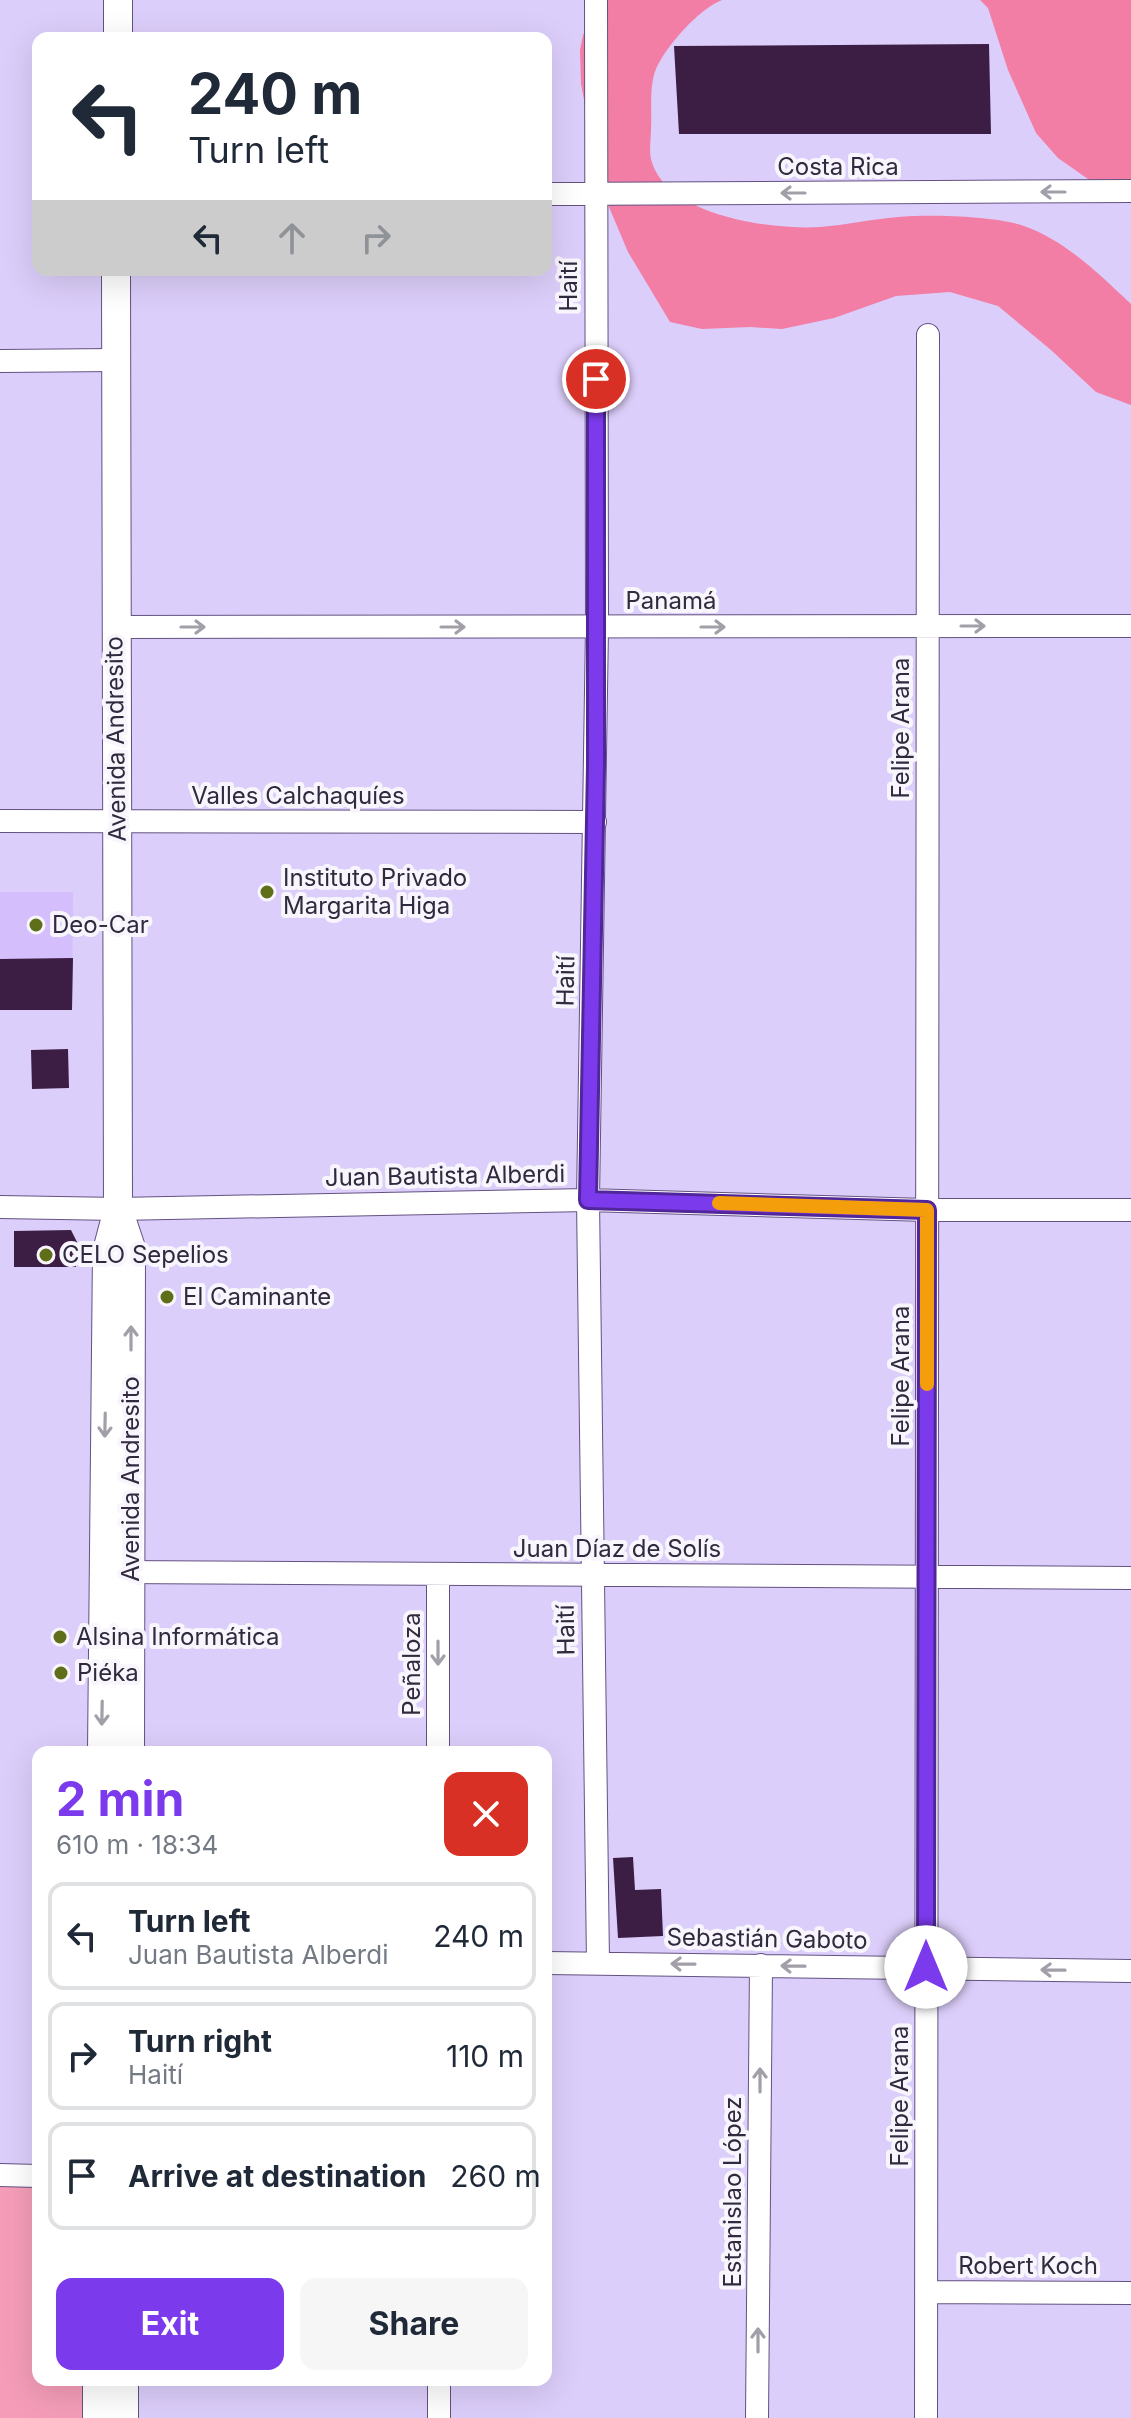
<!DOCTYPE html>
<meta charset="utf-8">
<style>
body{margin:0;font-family:Inter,sans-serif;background:#f6f6f7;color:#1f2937;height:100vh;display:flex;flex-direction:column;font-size:30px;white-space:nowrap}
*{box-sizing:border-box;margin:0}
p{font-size:26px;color:#747a83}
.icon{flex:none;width:44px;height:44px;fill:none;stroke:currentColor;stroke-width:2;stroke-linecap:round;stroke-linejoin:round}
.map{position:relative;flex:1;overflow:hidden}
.side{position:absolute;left:32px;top:1746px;width:520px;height:640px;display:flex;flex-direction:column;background:#fff;border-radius:16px;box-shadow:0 8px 32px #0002}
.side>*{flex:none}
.hud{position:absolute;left:32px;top:32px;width:520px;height:244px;border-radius:16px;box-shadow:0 8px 32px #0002;background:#fff;color:#1f2937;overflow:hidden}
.pin{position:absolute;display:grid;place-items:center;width:68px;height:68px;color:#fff;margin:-34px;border:4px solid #fff;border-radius:50%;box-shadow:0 2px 8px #0007}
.me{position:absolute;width:88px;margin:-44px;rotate:0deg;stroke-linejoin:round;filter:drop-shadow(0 0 6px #0008)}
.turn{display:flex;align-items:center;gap:28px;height:168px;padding:0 24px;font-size:36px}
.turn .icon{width:104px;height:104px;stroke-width:2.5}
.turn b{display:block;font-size:56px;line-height:68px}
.lanes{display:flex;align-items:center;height:76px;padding:0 24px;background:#0003;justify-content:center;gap:40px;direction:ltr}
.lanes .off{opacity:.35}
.round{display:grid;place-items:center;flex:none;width:84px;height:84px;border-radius:16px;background:#f6f6f7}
.overview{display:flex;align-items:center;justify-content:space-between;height:136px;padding:0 24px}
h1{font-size:48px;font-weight:700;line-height:60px;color:#7c3aed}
.action{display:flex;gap:16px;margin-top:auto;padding:16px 24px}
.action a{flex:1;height:92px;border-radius:16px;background:#7c3aed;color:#fff;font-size:32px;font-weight:700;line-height:92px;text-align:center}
.action a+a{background:#f6f6f7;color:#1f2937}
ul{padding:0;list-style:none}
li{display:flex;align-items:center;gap:24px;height:108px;margin:0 16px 12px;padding:0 8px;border:4px solid #e0e1e3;border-radius:16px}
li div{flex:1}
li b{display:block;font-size:30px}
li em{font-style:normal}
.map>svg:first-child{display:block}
.built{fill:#d4bffc}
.green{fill:#f59db8}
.forest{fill:#f27da5}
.building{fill:#3c1d43}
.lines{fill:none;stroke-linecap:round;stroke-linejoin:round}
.minor-casing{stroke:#635281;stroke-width:24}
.major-casing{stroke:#635281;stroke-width:30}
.minor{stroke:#fff;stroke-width:22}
.major{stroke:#fff;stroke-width:28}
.oneway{stroke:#a29fa9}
.route-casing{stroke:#51269a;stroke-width:20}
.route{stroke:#7c3aed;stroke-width:14}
.slow{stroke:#f59e0b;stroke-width:14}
.poi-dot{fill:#5e6e19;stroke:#f8f6fc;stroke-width:3}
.labels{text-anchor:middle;stroke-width:8;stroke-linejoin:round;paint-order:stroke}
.street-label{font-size:24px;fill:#312a3f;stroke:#f8f6fc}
.poi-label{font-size:24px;fill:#312a3f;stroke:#f8f6fc;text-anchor:start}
</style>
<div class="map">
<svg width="1131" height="2418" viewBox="0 0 1131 2418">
<rect width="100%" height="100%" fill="#dccefa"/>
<path class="built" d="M0,892H73L72,1010H0Z"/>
<path class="green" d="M0,2184H38V2380H91V2418H0Z"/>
<path class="forest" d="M602,0H722C699,9 666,46 656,69C649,86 652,110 651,129C651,138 649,150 651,159C665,216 771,230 820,227C846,225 872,219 898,217C928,214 996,216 1024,226C1066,241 1099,274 1131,304V405L1096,392L1051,350L998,306L950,292L896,296L834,318L782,329L750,327L702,329L670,322L628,252L609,207L595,156L581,84L580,50L583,35Z
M980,0H1131V200L1108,193L1058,158L1036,133L1008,70L988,8Z"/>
<path class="building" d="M989,44L991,134H679L674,46Z
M73,958L72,1010H0V959Z
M68,1049L69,1088L32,1089L31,1050Z
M71,1230L77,1242L76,1267H14V1231Z
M633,1857L635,1890L661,1889L663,1936L618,1938L613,1858Z"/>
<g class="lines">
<g class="minor-casing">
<path id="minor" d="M596,0L597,627L588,1200L598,1963
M546,194L1131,191
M0,361L115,360
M115,627L1131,626
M0,821L595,822
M0,1207L118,1209L588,1200L927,1210H1131
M116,1572L1131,1578
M438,1575V1752
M546,1963L1131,1971
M0,2175L38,2176
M926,2292L1131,2293
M439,2380V2418
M757,2418L761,1965
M926,2418L928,335"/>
</g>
<g class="major-casing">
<path id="major" d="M118,38V0
M118,1209L131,1248L130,1752
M102,1752L107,1251L118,1209L116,270
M97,2418V2380
M124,2418V2380"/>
</g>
<use href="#minor" class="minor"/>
<use href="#major" class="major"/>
</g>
<defs><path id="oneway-shaft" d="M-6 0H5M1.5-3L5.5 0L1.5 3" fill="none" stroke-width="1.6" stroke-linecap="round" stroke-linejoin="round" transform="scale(2)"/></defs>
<g class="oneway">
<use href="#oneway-shaft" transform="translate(1053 192) rotate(180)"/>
<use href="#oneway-shaft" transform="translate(793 193) rotate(180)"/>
<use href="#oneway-shaft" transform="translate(973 626)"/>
<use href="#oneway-shaft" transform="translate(193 627)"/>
<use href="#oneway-shaft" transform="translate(453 627)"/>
<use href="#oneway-shaft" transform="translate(713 627)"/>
<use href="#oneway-shaft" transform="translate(131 1338) rotate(-90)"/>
<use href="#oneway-shaft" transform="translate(105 1425) rotate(91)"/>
<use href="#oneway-shaft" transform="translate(438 1653) rotate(90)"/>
<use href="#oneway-shaft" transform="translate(102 1713) rotate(91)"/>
<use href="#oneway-shaft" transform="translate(683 1964) rotate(-179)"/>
<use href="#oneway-shaft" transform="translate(793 1966) rotate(-179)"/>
<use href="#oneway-shaft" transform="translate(1053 1970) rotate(-179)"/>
<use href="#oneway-shaft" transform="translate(760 2080) rotate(-90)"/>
<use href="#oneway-shaft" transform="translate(758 2340) rotate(-90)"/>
</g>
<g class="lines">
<g class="route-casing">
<path id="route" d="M596,379V766L588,1200L927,1210L926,1967"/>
</g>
<use href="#route" class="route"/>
<path class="slow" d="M719,1203L927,1210V1384"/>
</g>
<g class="poi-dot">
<circle cx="267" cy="892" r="8"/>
<circle cx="36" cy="925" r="8"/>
<circle cx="46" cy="1255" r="8"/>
<circle cx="167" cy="1297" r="8"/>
<circle cx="60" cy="1637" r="8"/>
<circle cx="61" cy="1673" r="8"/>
</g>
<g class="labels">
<g class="street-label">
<text x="838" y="175">Costa Rica</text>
<text transform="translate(569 286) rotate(-90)" y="8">Haití</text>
<text x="671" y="609">Panamá</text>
<text transform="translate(901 728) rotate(-90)" y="8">Felipe Arana</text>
<text transform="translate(116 739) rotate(-91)" y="8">Avenida Andresito</text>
<text x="298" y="804">Valles Calchaquíes</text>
<text transform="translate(566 981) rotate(-89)" y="8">Haití</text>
<text transform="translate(445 1176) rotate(-1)" y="8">Juan Bautista Alberdi</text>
<text transform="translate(901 1376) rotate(-90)" y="8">Felipe Arana</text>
<text transform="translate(131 1479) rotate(-90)" y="8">Avenida Andresito</text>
<text x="617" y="1557">Juan Díaz de Solís</text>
<text transform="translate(566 1630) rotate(-91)" y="8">Haití</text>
<text transform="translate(412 1664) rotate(-90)" y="8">Peñaloza</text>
<text transform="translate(767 1939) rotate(1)" y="8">Sebastián Gaboto</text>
<text transform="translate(900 2096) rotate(-90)" y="8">Felipe Arana</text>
<text transform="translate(733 2192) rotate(-90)" y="8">Estanislao López</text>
<text x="1028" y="2274">Robert Koch</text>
</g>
<g class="poi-label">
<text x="283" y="886">Instituto Privado<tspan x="283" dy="28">Margarita Higa</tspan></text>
<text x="52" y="933">Deo-Car</text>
<text x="62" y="1263">CELO Sepelios</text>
<text x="183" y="1305">El Caminante</text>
<text x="76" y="1645">Alsina Informática</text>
<text x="77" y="1681">Piéka</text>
</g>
</g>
</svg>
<div class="pin" style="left:596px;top:379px;background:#d93025"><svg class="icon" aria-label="arrive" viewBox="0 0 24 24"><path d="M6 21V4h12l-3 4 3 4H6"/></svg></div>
<svg class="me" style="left:926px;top:1967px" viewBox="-20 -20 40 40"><circle r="19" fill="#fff"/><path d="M0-13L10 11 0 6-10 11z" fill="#7c3aed"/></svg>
<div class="hud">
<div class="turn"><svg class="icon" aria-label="left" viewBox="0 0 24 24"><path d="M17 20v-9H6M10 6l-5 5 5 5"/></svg><div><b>240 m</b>Turn left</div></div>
<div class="lanes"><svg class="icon" aria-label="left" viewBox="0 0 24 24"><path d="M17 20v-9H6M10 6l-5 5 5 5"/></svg><svg class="icon off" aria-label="ahead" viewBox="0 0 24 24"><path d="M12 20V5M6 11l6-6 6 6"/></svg><svg class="icon off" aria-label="right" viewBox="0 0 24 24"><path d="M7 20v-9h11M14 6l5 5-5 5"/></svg></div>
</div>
<section class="side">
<div class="overview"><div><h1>2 min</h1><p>610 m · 18:34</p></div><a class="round" style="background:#d93025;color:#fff"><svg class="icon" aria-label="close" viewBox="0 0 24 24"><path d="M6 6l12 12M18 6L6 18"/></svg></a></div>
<ul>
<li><svg class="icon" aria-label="left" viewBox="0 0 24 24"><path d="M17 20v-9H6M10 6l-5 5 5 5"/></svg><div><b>Turn left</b><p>Juan Bautista Alberdi</p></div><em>240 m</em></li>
<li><svg class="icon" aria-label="right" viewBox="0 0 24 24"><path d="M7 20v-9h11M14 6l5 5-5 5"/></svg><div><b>Turn right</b><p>Haití</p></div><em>110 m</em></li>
<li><svg class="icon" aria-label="arrive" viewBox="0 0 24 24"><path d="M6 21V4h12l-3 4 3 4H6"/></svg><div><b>Arrive at destination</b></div><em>260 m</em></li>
</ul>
<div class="action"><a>Exit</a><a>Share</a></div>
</section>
</div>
